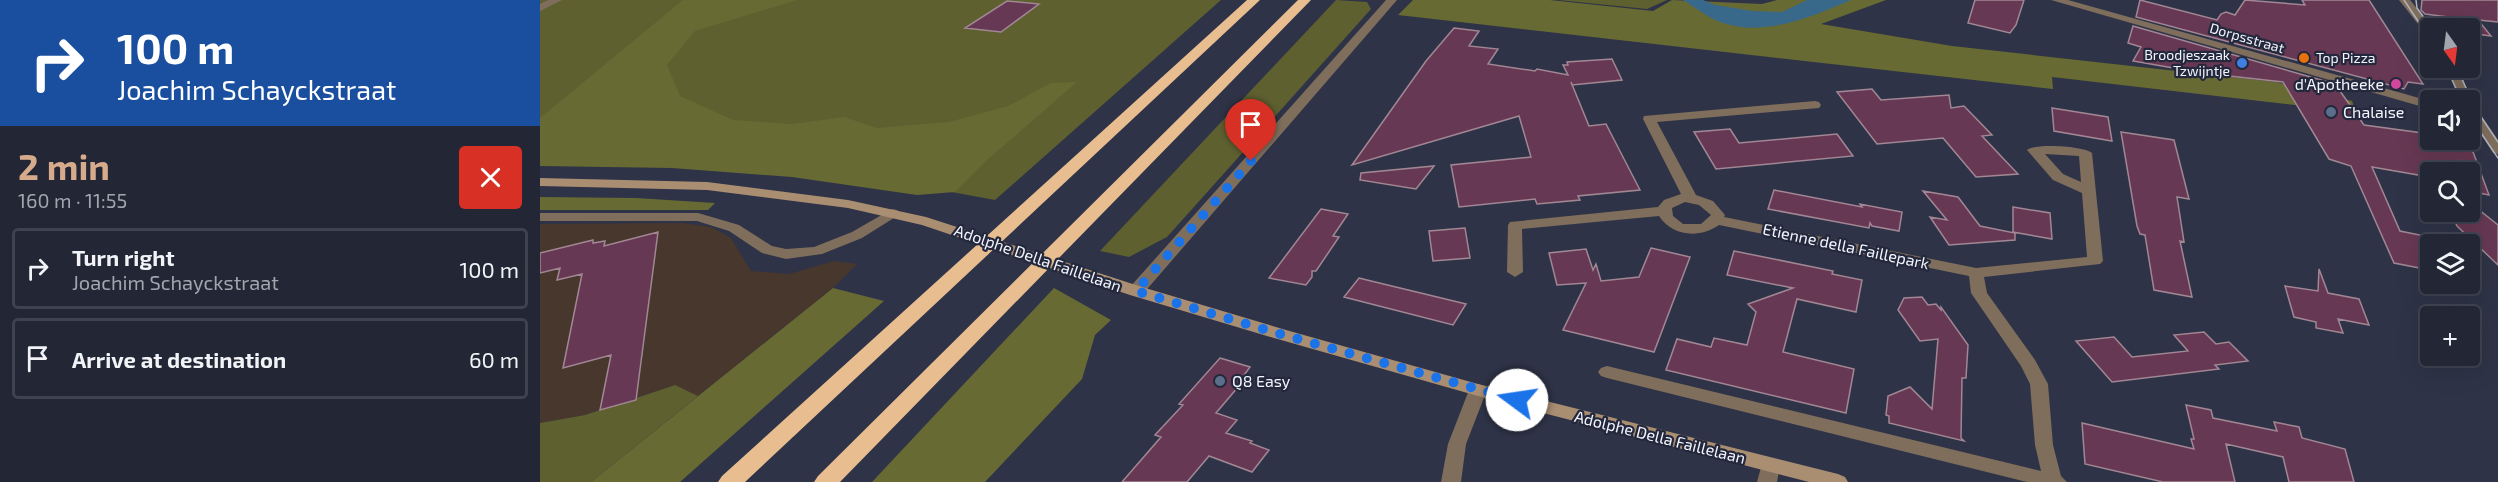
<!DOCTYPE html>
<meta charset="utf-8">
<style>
body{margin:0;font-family:"Exo 2",sans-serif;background:#2e3241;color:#f1f3f6;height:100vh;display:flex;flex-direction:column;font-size:22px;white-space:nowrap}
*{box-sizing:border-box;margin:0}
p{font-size:20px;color:#a2a5ad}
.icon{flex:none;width:33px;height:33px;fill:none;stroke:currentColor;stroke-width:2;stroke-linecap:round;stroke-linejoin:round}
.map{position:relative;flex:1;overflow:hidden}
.panel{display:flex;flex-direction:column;background:#222635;width:540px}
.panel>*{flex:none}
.guide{background:#1a4fa0;color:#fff;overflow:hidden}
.needle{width:39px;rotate:166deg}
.tools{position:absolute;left:1880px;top:18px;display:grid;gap:12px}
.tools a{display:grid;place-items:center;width:60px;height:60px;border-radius:6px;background:#222635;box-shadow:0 6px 24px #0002,0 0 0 2px #3f4350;font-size:30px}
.pin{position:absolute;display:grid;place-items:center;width:51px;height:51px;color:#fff;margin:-62px -26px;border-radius:50% 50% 50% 0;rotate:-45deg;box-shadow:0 0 6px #0007}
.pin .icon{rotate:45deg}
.me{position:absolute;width:66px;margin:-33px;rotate:284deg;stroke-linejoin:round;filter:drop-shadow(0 0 4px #0008)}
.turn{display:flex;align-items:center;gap:21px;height:126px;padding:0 18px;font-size:27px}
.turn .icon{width:78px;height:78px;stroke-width:2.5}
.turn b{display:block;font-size:42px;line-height:51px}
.round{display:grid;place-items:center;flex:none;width:63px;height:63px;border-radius:6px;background:#2e3241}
.head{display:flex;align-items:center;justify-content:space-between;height:102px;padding:0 18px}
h1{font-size:36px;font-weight:700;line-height:45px;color:#d6ab8b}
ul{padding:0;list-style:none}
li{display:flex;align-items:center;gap:18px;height:81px;margin:0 12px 9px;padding:0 6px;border:3px solid #3f4350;border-radius:6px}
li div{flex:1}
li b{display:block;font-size:22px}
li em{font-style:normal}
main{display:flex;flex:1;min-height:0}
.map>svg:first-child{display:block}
.commercial{fill:#48372d}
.green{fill:#5e6030}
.forest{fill:#686a33}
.water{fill:#38698b}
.building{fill:#673853;stroke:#a18794;stroke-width:1.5}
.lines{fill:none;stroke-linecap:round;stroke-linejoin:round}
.minor{fill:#7f6e5c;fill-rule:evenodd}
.tertiary{fill:#7f6e5c;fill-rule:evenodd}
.secondary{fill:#aa8e72;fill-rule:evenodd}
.motorway{fill:#e8bd90;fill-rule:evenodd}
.tram{stroke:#b0b4c0;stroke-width:1.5}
.route{stroke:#1a73e8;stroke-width:10;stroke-dasharray:0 18}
.food-dot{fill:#e8710a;stroke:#24283c;stroke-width:2}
.shop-dot{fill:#3f7fe0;stroke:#24283c;stroke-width:2}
.hotel-dot{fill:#d1479c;stroke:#24283c;stroke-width:2}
.service-dot{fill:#5c6f8a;stroke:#24283c;stroke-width:2}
.labels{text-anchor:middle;stroke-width:4.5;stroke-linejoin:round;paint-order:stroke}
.far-street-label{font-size:14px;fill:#f2f5fd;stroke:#24283c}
.far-poi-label{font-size:14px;fill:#f2f5fd;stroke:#24283c;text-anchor:end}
.poi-label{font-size:16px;fill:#f2f5fd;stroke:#24283c;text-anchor:start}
.street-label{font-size:16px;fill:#f2f5fd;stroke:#24283c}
</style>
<main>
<section class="panel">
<div class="guide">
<div class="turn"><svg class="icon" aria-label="right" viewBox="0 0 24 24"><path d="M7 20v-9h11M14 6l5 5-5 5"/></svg><div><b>100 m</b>Joachim Schayckstraat</div></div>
</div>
<div class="head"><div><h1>2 min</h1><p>160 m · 11:55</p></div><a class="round" style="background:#d93025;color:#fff"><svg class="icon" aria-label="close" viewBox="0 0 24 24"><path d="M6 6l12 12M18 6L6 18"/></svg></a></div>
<ul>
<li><svg class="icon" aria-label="right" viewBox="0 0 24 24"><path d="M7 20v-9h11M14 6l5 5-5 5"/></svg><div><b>Turn right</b><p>Joachim Schayckstraat</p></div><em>100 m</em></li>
<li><svg class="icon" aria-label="arrive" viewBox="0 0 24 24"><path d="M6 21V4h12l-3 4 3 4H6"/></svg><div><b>Arrive at destination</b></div><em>60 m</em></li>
</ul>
</section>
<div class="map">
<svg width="1958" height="482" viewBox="0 0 1958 482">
<rect width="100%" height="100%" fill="#2e3347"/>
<path class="commercial" d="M142,223L171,227L191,238L211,271L249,274L294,261L317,264L293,288L158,396L134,385L45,415L0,423V224Z"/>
<path class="green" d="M0,0H681L455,200L292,170L0,141Z
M796,0L827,2L831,9L627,237L589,257L560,251Z
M1018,0H1127L1107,9Z
M135,385L158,396L51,482H0V423L45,415Z"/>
<path class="forest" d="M143,0H257L155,31L127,65L140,96L193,120L252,124L304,117L337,128L409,122L468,106L511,83L537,82L446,161L415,192L377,195L252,177L132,168L0,166V118Z
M873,0H1010L1113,11L1132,0L1222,4L1237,0H1346L1281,24L1412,46L1736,82L1812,101L1816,112L1512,77L1513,89L858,15Z
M0,197L96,198L175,203L168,210H0Z
M293,288L344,301L140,482H51Z
M514,288L571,320L555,335L542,379L445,482H332Z"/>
<path class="water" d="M1143,0H1163L1175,5L1213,11L1242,12L1267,0H1311C1271,17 1223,38 1180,22C1167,17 1155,7 1143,0Z"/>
<path class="building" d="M1435,0H1484L1476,25L1470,33L1428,23Z
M1600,0L1677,20L1681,14L1686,12L1695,15L1705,0L1765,5L1762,0H1829L1883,84L1868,82L1864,89L1596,17Z
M1882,0H1958V22L1938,20L1951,36L1929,33V28H1917L1908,17L1885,14L1881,10Z
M467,1L499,4L461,32L425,28Z
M1593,26L1795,84L1824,125L1890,134V140L1929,141L1949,195L1929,191V172H1890V177L1832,167L1860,231L1890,237V270L1854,263L1811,166L1789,159L1743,82L1662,73L1593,61L1601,47L1588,43Z
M914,28L939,31L929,46L958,49L948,64L995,71L997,69L1028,75L1023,65H1028L1027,62L1072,59L1082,80L1032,85L1031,82L1049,126L1066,124L1100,190L1038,196L1040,200L997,204L995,199L919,207L911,165L991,157L979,116L812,165L886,61Z
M1332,89L1341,100L1409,95L1411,108L1424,106L1452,135L1442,136L1478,174L1436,177L1403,138L1337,144L1297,92Z
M1512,108L1568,117L1572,141L1514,131Z
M1190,129L1199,143L1297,134L1313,156L1176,169L1154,132Z
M1581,132L1634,140L1649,199L1637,197L1644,242L1640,241L1652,297L1614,290L1605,235L1600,234L1597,226Z
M894,166L876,189L820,180L821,173Z
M1234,190L1322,207L1320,204L1362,212L1359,231L1332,226L1330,223L1329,228L1228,209Z
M1383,191L1418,197L1440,226L1475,233V240L1409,245L1390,217L1407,220Z
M1929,202L1958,225V265L1917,226L1911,212H1929Z
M1473,207L1510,213L1512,239L1473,232Z
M781,209L808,214L793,236L799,237L776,271H772V277L766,285L729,278Z
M925,228L930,258L893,261L889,231Z
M118,232L96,400L60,410L71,355L23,368L42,274L17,280L20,268L0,273V253L53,240V243L65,241L64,246Z
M1111,248L1150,257L1114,352L1023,330L1046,283L1017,285L1009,253L1046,249L1053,270L1056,264L1061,281L1099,277Z
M1194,251L1293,271L1292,274L1322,280L1316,312L1257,299L1243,352L1314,369L1306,413L1126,370L1137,339L1171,347L1174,338L1207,345L1216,312L1208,304L1253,288L1187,275Z
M1779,269L1788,293L1819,299L1829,325L1798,319L1803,333L1776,328V322L1754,317L1745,286L1778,291Z
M819,278L827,280L926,304L913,325L804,297Z
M1382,297L1388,305L1396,304L1401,310V307L1428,345L1426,378H1422L1421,438L1424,441L1349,423V416L1346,415L1348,396L1370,387L1392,409L1398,339L1380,341L1358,310L1364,298Z
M1664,332L1676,344L1689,342L1708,361L1675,365L1679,369L1572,382L1536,341L1574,337L1592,357L1648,351L1634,335Z
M680,358L710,367L702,378L704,380L676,413L697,420L686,433L712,441L710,443L729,450L712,472L669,456L647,482H582L621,437L615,435L643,405L639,404Z
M1646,405L1671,410L1673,418L1737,431L1734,422L1759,427L1762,438L1805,449L1814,482H1749L1743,457L1686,444L1695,482H1623L1545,464L1542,423L1654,449L1651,439H1654Z"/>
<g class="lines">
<path class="minor" d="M8,0H22L0,11V4Z
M846,0H857L602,295H590L588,291L590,287Z
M1511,0H1528L1890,101V109Z
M1275,101L1279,102L1281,105L1279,108L1117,122L1156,195L1173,201L1185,215L1184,217L1436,268L1547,257L1542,193L1513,180L1487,150C1495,143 1544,146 1552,153L1563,261L1560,264L1444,277L1447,293L1495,360L1508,384L1513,445L1521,476L1527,482H1487L1067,378L1061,376L1058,372L1061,368L1067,366L1501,471L1495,445L1490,384L1481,366L1431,293L1429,276L1179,225C1159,239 1132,236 1119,216L982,229L983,272L975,277L967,272L968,225L970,222L1118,207L1124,200L1141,194L1103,119L1104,116ZM1505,154L1539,156L1541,182L1523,174ZM1145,202L1159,205L1171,215L1161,224H1143L1133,216L1132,208Z
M352,209L357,210L359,213L357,216L322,238L282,254L246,259L222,253L189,231L157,221H0V213H158L199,225L232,246L246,249L274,247L312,232Z
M938,384L944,386L947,390L926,444L921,482H901L908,444L929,390L932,386Z
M1230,458L1237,460L1240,465L1237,482H1217L1223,460Z"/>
<path class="tertiary" d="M1859,0H1870L1893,28H1890V35L1886,34Z
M1906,68H1918L1932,100L1930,103H1933L1958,140V154L1953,153L1929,116V100H1920Z"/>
<path class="secondary" d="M0,178L167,182L308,200L386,217L602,287L746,330L938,384L1298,474L1305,477L1308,482H1269L938,396L734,338L590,295L382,225L308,208L167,190L0,186Z"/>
<path class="motorway" d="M707,0H720L205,482H178L182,476Z
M758,0H771L300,482H274L278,476Z"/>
<path class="tram" d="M1864,0L1890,39
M1876,0L1877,8L1885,19
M1907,68L1921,100
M1917,68L1935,108L1958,142
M1929,115L1958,158"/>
</g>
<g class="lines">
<path class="route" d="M711,161L596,291L740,334L977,400"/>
</g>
<circle class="food-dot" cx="1764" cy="58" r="6"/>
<circle class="shop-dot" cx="1702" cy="63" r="6"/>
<circle class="hotel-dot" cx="1856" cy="84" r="6"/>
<g class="service-dot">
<circle cx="1791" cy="112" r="6"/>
<circle cx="680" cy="381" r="6"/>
</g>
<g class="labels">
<g class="far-street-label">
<text transform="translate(1707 38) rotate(16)" y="5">Dorpsstraat</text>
</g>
<g class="far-poi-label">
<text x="1690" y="60">Broodjeszaak<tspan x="1690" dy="16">Tzwijntje</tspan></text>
<text x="1776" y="63" text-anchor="start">Top Pizza</text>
</g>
<g class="poi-label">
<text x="1844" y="90" text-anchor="end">d'Apotheeke</text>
<text x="1803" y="118">Chalaise</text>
<text x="692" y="387">Q8 Easy</text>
</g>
<g class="street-label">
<text transform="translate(1306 246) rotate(12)" y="6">Etienne della Faillepark</text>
<text transform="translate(498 258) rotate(19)" y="6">Adolphe Della Faillelaan</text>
<text transform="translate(1120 437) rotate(14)" y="6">Adolphe Della Faillelaan</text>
</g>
</g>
</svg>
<div class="tools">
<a><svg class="needle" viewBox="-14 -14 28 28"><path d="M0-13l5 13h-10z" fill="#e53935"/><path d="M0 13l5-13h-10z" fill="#a2a5ad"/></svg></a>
<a><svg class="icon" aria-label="sound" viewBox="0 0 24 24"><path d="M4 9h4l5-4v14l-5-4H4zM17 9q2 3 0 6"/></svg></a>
<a><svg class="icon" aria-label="search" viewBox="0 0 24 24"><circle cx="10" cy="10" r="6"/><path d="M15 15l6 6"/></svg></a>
<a><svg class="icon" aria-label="layers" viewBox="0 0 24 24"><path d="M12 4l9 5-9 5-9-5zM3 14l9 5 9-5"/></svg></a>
<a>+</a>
</div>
<div class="pin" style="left:711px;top:161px;background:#d93025"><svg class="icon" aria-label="arrive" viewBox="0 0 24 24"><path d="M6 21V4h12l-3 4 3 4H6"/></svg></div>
<svg class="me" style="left:977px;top:400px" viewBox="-20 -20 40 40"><circle r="19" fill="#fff"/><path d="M0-13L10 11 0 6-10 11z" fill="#1a73e8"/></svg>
</div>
</main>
